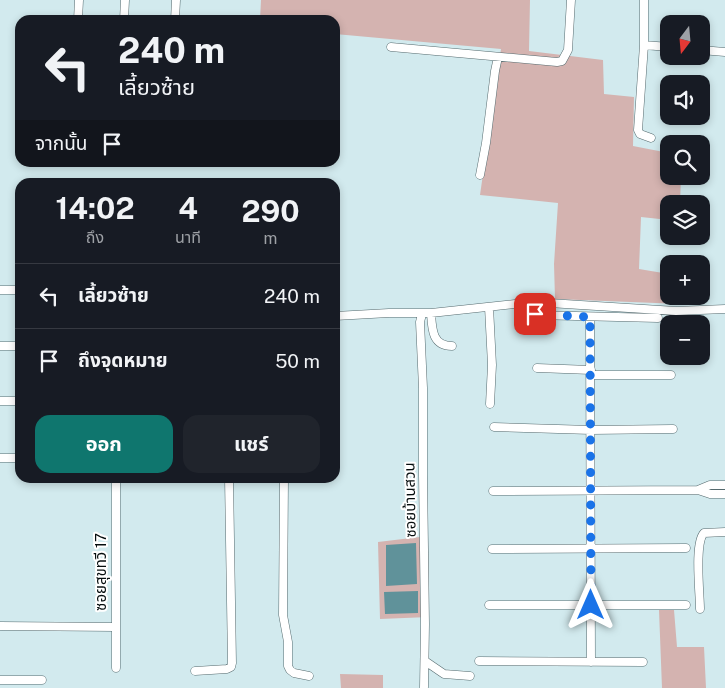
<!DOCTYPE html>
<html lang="th">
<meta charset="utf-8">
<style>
body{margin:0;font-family:"Public Sans","Noto Sans Thai",sans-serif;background:#20242c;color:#f1f3f6;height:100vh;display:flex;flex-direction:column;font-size:19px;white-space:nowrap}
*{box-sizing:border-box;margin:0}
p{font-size:16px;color:#9ea1a6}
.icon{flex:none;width:28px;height:28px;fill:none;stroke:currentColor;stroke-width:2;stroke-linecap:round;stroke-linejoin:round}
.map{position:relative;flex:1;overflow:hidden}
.panel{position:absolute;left:15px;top:178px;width:325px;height:305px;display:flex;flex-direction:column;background:#171b24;border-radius:15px;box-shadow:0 2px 8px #0003}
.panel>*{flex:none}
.guide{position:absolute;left:15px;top:15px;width:325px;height:152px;border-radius:15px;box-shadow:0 2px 8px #0003;background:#171b24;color:#f1f3f6;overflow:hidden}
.needle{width:32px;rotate:196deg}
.fabs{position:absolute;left:660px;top:15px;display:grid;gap:10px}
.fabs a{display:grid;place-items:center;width:50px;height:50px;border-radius:10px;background:#171b24;box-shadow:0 2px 8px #0003;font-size:25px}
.pin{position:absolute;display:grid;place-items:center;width:42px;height:42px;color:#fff;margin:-21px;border-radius:10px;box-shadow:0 2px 8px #0006}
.me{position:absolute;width:55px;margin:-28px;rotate:0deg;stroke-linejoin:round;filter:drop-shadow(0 0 4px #0008)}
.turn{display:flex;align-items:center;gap:18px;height:105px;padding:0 20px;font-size:22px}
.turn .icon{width:65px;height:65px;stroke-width:2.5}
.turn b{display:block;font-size:35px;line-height:42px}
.then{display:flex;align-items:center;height:48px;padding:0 20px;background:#0003;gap:10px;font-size:19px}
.eta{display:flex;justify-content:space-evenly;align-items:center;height:85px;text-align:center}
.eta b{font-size:30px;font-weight:700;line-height:35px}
.button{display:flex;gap:10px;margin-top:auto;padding:10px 20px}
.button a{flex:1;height:58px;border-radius:15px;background:#0f766e;color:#fff;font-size:20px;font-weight:700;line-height:58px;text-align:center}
.button a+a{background:#20242c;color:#f1f3f6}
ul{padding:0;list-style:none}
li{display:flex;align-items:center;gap:15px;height:65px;padding:0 20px;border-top:1px solid #363941}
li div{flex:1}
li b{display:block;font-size:19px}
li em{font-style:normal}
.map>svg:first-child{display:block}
.green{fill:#d4b3b0}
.water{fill:#60929a}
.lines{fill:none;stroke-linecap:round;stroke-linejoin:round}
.minor-casing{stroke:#556a6e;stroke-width:9}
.minor{stroke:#fff;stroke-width:8}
.route{stroke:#1a73e8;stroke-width:9;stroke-dasharray:0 16.2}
.labels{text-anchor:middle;stroke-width:4;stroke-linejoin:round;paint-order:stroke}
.street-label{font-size:15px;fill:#050d0e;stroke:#fff}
</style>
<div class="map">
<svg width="725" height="688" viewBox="0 0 725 688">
<rect width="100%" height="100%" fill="#d2eaee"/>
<path class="green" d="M261,0H530L529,51L603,60L604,94L634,97L633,146L669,153V176H681L680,204H669V220L641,217L639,269L669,274V296H682L681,304L555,299L554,264L558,203L480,195L501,49L335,34V20H260Z
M428,536L429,617L380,619L378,542Z
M659,610H674L677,647H704L706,688H662Z
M340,674L383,675V688H341Z"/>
<path class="water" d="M416,543L417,584L386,586V545Z
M418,591V613L385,614L384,592Z"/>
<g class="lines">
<g class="minor-casing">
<path id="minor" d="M644,0V45L638,130L640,134L651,138
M78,20L79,0
M124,20L125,0
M175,20L176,0
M644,45L669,47
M391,47L557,62L562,61L568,50L571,0
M701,50L725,52
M480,175L486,143L495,71L498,57
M0,290H20
M489,307L492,365L490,404
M431,313C432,329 432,346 452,346
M422,314L420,322L423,388V475L425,624L424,687
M535,315L658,318
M335,316L389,313H431L533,302L676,311L725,309
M590,317L591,662
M0,346H20
M537,368L591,370
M591,375H671
M0,401H20
M494,427L591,430L673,429
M0,458H20
M284,478L283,615L288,642V666L290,670L294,673L309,676
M698,490L710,485H725
M493,491L698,490L710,494H725
M492,549L686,548
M489,605H686
M700,609C700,593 694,543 704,533L725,532
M0,626L115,627
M425,661L444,674L470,676
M479,661L643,662
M116,668V478
M195,671L227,669L231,667L232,663L229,478
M0,680H42"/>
</g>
<use href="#minor" class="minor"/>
</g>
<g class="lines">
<path class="route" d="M535,314L590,317L591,605"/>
</g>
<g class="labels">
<g class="street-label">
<text transform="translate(410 500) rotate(-91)" y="5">ซอยบ้านสวน</text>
<text transform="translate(101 572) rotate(-90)" y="5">ซอยสุขทวี 17</text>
</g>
</g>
</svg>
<div class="fabs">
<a><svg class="needle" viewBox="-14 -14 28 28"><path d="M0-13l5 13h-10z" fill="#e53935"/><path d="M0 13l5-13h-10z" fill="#9ea1a6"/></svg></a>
<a><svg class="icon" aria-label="sound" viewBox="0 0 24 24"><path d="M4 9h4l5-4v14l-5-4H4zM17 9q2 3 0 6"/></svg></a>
<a><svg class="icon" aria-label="search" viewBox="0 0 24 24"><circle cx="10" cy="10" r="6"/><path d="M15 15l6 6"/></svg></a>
<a><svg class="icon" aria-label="layers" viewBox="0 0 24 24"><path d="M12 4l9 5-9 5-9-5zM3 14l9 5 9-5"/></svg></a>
<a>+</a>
<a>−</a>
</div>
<div class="pin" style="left:535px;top:314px;background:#d93025"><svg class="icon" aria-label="arrive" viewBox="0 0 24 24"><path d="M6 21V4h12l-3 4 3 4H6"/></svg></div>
<svg class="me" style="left:591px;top:605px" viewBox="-20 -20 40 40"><path d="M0-17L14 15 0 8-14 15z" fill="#1a73e8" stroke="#fff" stroke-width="4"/></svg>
<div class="guide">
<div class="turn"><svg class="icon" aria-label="left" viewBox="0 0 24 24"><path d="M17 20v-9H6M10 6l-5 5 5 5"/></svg><div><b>240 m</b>เลี้ยวซ้าย</div></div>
<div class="then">จากนั้น<svg class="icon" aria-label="arrive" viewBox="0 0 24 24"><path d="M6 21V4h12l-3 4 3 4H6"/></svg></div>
</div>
<section class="panel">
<div class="eta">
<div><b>14:02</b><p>ถึง</p></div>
<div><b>4</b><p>นาที</p></div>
<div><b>290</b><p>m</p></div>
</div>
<ul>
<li><svg class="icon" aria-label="left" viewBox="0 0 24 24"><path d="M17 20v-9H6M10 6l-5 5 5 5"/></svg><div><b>เลี้ยวซ้าย</b></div><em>240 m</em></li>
<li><svg class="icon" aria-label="arrive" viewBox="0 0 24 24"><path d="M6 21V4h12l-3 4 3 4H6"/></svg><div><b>ถึงจุดหมาย</b></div><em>50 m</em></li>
</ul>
<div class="button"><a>ออก</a><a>แชร์</a></div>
</section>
</div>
